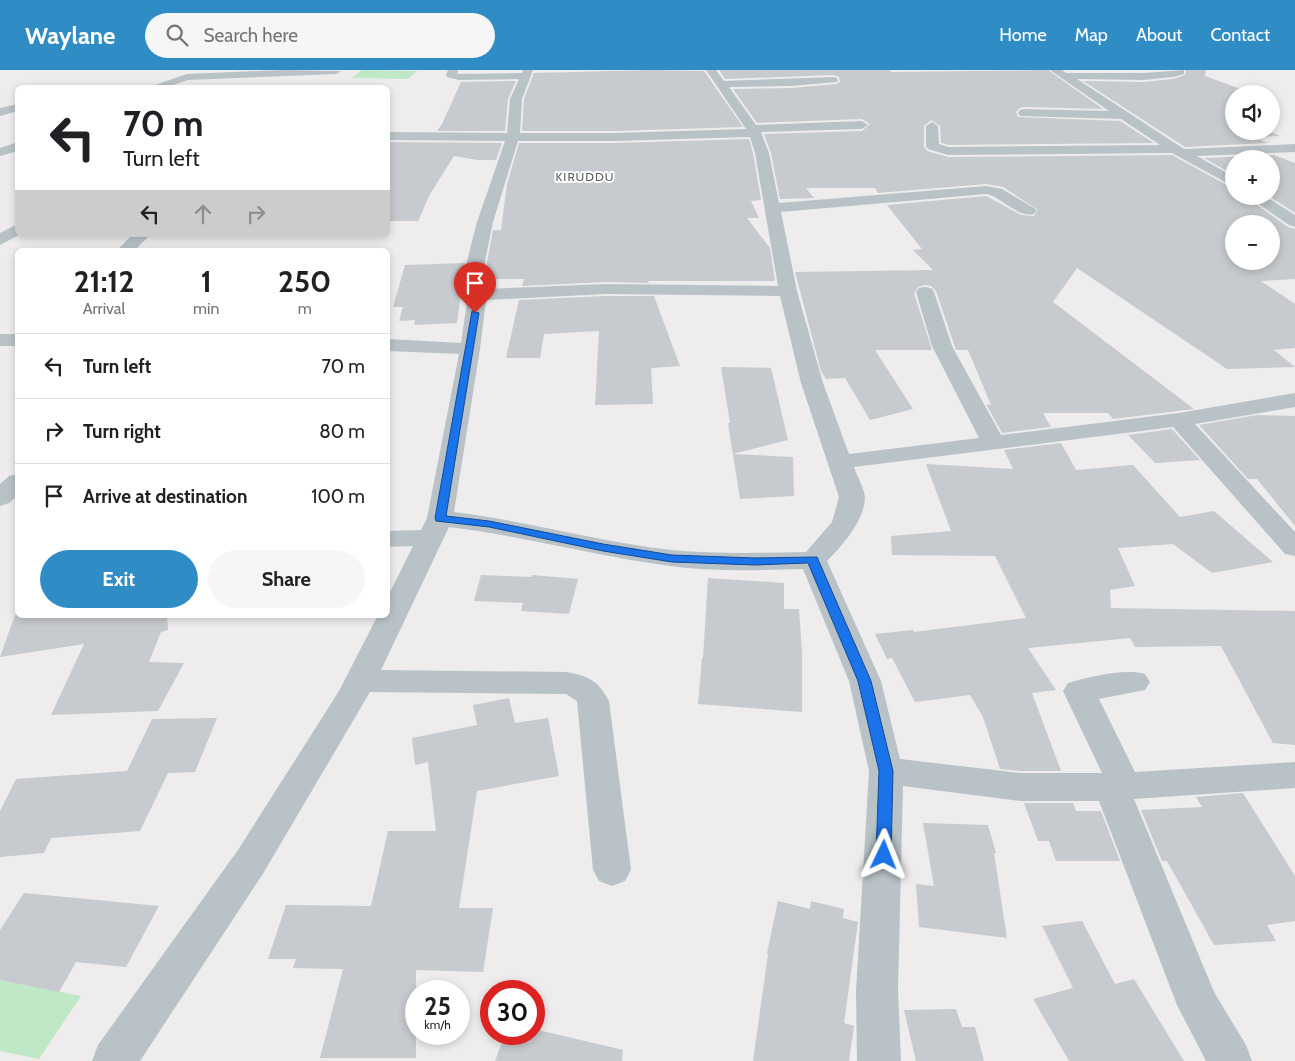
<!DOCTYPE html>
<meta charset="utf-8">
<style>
body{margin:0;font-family:Cabin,sans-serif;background:#f6f6f6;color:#202124;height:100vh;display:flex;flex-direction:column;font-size:19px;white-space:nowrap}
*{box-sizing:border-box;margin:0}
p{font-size:16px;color:#757577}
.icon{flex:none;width:28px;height:28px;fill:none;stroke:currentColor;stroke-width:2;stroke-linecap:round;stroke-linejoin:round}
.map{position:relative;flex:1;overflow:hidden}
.side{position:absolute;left:15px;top:178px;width:375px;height:370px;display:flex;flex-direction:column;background:#fff;border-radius:8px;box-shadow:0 2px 8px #0003}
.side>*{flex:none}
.banner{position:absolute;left:15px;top:15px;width:375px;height:152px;border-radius:8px;box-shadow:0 2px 8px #0003;background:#fff;color:#202124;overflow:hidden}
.buttons{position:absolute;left:1225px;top:15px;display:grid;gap:10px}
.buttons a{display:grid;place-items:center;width:55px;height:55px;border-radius:50%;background:#fff;box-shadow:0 2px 8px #0003;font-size:25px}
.speed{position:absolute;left:405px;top:910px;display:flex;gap:10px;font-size:25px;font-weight:700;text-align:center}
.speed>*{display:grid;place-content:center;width:65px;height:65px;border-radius:50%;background:#fff;box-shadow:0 2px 8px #0003;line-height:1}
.speed small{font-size:12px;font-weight:400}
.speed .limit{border:8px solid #d22;background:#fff;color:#111}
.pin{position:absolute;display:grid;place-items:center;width:42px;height:42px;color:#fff;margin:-51px -21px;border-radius:50% 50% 50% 0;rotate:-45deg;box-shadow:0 0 5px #0007}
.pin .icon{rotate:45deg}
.me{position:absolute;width:55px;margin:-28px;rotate:2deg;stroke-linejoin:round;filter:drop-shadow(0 0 4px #0008)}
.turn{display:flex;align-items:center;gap:18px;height:105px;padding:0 25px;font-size:22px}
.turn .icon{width:65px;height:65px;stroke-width:2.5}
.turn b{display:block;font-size:35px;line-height:42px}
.lanes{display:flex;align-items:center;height:48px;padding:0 25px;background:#0003;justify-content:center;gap:25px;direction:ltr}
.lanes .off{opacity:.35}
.eta{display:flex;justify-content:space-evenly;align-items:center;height:85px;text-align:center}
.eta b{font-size:30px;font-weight:800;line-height:35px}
.primary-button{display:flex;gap:10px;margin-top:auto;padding:10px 25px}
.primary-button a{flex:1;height:58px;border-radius:30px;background:#2f8cc5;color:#fff;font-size:20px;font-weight:800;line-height:58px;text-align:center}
.primary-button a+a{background:#f6f6f6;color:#202124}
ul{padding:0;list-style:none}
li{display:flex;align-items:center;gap:15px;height:65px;padding:0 25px;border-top:1px solid #e0e0e0}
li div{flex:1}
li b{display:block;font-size:19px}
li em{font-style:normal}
header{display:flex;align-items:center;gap:30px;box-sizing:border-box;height:70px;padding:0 25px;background:#2f8cc5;color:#fff}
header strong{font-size:24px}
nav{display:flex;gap:28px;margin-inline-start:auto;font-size:18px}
.search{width:350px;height:45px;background:#f6f6f6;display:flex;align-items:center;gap:12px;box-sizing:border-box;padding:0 18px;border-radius:28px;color:#757577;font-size:19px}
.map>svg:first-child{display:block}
.green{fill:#bfe8c7}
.building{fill:#c7cace;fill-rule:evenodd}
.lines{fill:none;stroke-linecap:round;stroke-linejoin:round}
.minor{fill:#b9c3c7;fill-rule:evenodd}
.route{fill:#1a73e8;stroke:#114b97}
.labels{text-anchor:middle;stroke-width:4;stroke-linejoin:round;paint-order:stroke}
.far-neighbourhood-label{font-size:12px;letter-spacing:1px;fill:#5a5d60;stroke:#fff}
</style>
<header>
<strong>Waylane</strong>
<div class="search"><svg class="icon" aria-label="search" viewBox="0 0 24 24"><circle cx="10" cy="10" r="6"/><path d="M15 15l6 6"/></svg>Search here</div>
<nav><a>Home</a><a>Map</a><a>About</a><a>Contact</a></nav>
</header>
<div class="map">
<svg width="1295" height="991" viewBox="0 0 1295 991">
<rect width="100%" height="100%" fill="#eeecec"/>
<path class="green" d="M362,0L417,1L408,9L352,8Z
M0,910L81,926L39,989L0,981Z"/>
<path class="building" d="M652,0L704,1L743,57L615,61H522L524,29L534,3Z
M719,0H890L891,2L1048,0L1103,39L1024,37L1020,38L1016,42L1018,47L1120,51L1154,73L949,75L941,73L940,56L931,50L924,56V77L927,81L948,87L1172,85L1234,119V126H1245L1288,157L1295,159V209L1261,211L1295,234V278L1274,280L1295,297L1227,299L1077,198L1053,232L1194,339L1113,349L1108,343H1043L1051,357L1002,363L986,334L991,335L968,280H956L936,221L931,216L925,215L918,217L914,223L932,280H875L913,339L870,350L845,308L826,309L821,301L795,202L933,200L913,180L922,179L887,135L986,126L1021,145L1034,146L1038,140L1003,117L986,114L878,123L875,118H806L814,128L780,129L771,83L764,64L862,61L870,54L862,49L757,53L733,19L791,18L837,14L840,11L839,7L833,5L725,9ZM1234,154H1271V191H1234Z
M1186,0H1206L1205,6L1254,24H1234V61H1269L1280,66L1253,67L1268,73L1185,77L1083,11L1144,12L1173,9L1185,5Z
M516,11L508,29L505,61H437L442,54L461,12Z
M749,69L753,83L761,130L751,131L759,148H747L770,178L775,211H648L649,213L606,212L522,216L524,209H488L487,192L493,160H501L507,114L519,73H615Z
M388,72L502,73L496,90H478L454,86L430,124L418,151H388Z
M1274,85L1295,93V143L1269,126H1271V89H1234V105L1204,88Z
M465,193L457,253L414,255L415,250L399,251L403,237H393L405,195Z
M606,226H654L680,296L651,298L653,334L595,335L599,261L544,264L540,288H506L519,230Z
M721,297L771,298L788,370L733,384L793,387L794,426L740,429L728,353H730Z
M1257,345L1295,346V456L1257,409H1248L1199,355Z
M1172,359L1200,390L1155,393L1128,365Z
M1061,373L1076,400L1133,395L1180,447L1214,441L1273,492L1212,503L1173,474L1118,478L1135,516L1110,520L1111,538L1295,541V675L1273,673L1221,576L1135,577L1130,568L1028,578L1056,620L1032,623L1061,701H1020L1000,699L983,647L970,625L915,632L892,588L887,589L875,564L913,560L914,562L1026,548L995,486L892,485L891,466L951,461L926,394L1013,399L1004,380Z
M481,505L531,507L532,505L578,509L569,544L521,541L523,533L474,531Z
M708,508L784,513V539H799L802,583V642L698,634L702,588H703Z
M15,545H167L168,560L161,562L149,592L184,593L158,641L51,645L84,574L0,587Z
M509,628L515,653L548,648L559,706L477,721L459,838H493L483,902L416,900V988H320L343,899L293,898L296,889H268L286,835L371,836L388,761H436L428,692L415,695L412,668L477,655L473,635Z
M217,648L195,702L168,703L140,761L51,768L44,783L0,787V741L16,709L127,701L152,649Z
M1243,723L1295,806V851L1267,855L1276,871L1214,875L1167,791H1162L1141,740L1202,737L1196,727Z
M1024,733H1073L1076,741H1101L1120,791H1056L1049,771H1038Z
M923,753L988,755L996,783H994L1007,868L919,857L916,814L934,816Z
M24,823L159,836L126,897L76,892L59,922L0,910V860Z
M778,831L810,839L811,831L844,839L843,848L858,852L844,953L854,956L849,991H753L768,884L767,883Z
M1082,851L1115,914L1134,909L1184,991H1069L1033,929L1073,918L1042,856Z
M956,939L962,957H975L984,991H916L904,940Z
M534,959L623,980L622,991H495L505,964H534Z"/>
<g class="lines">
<path class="minor" d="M282,0L341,1L336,4L188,10L164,18H146L187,4Z
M448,0H458L457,3L459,4L522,3L523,0H533L522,29L520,63H615L746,59L706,0H716L724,11L833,7L837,8L838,10L837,12L791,16L729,17L756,55L862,51L868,55L862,59L761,62L769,83L779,133L986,116L1002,119L1034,138L1037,141L1034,144C1017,148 1002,127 986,124L781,142L797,221L823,313L849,384L979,368L932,276L916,222L919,218L925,217L931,218L934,222L952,276L1001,365L1179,343L1295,323V337L1195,354L1295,462V486L1285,484L1173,357L854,397C857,406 864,418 865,427C865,450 842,476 827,491L881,611L900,689L1020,703H1102L1063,621L1068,613C1089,607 1125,598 1145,604L1150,612L1145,620L1099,629L1135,702L1295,692V718L1134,729L1214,922L1246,975L1252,991H1206L1177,935L1099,731H1020L903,716L898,921L901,991H857L856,921L869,701L849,611L803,499C759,500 713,502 670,496C596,486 523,466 449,457L381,600L566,602C588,606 598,610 609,631L631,800L625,811L612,816L599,811L593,800L577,631L566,624L370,622L264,802L140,991H92L98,975L238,780L339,621L378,545H388V526L413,476L388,477V461L421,460L427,448L459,284L388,281V269L461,273L468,225L467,191L477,152L505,71L388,70V62L507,63L510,29L519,9L459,10L447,7L446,5ZM750,67L755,83L778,216L606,214L486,219L485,191L493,152L518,71H615ZM606,224L780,226L801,313L839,427L832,452L806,482C761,483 716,484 672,480C599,472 527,451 454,442L480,279L486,230Z
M1050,0H1062L1066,3H1144L1184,0V4L1173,7L1144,10L1077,9L1184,79L1295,74V82L1197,86L1234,107V117L1172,83L948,85L928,79L926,76V56L932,52L938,56L939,74L949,77L1160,75L1121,49L1020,46L1018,43L1020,40L1024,39L1109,41Z
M18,34V41L0,46V38Z
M18,72V81L0,86V78Z
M1247,126H1265L1295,145V157L1289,155Z
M18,154V165H19L0,175V163Z
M132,165H150L135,180H117Z
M0,264H18V276H0Z
M18,404V425L9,433L0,436V414L9,406Z"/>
</g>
<path class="route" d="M472,241L479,243L446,446L489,451L603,474L672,485L755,488L817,487L871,611L893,701L891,785L889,790L884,792L878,790L876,785L879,701L858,611L808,493L755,495L672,492L603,481L489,457L436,451L435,448Z"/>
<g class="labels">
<g class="far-neighbourhood-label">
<text x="585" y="111">KIRUDDU</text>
</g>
</g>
</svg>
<div class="buttons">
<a><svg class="icon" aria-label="sound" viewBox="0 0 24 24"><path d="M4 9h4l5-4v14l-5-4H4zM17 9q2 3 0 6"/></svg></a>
<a>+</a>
<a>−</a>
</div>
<div class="speed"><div>25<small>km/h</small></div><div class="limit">30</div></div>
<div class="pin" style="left:475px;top:243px;background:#d93025"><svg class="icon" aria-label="arrive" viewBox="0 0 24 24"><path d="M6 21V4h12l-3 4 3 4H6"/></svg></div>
<svg class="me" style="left:884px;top:785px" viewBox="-20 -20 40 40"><path d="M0-17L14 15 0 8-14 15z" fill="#1a73e8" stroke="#fff" stroke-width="4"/></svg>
<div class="banner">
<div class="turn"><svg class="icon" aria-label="left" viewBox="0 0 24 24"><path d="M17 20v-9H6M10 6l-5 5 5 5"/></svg><div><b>70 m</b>Turn left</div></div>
<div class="lanes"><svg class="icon" aria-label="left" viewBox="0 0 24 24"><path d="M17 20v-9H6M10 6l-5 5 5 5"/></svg><svg class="icon off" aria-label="ahead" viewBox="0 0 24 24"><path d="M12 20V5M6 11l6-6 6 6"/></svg><svg class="icon off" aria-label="right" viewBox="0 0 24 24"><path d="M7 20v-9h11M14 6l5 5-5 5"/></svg></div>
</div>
<section class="side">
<div class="eta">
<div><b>21:12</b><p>Arrival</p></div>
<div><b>1</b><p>min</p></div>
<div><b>250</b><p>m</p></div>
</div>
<ul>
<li><svg class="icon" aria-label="left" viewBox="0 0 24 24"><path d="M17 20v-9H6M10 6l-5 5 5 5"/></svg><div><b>Turn left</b></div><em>70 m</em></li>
<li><svg class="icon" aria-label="right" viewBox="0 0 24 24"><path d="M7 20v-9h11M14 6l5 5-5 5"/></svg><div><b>Turn right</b></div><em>80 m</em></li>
<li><svg class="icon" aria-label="arrive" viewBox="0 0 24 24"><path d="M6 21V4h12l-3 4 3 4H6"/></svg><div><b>Arrive at destination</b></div><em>100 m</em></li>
</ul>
<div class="primary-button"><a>Exit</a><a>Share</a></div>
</section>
</div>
